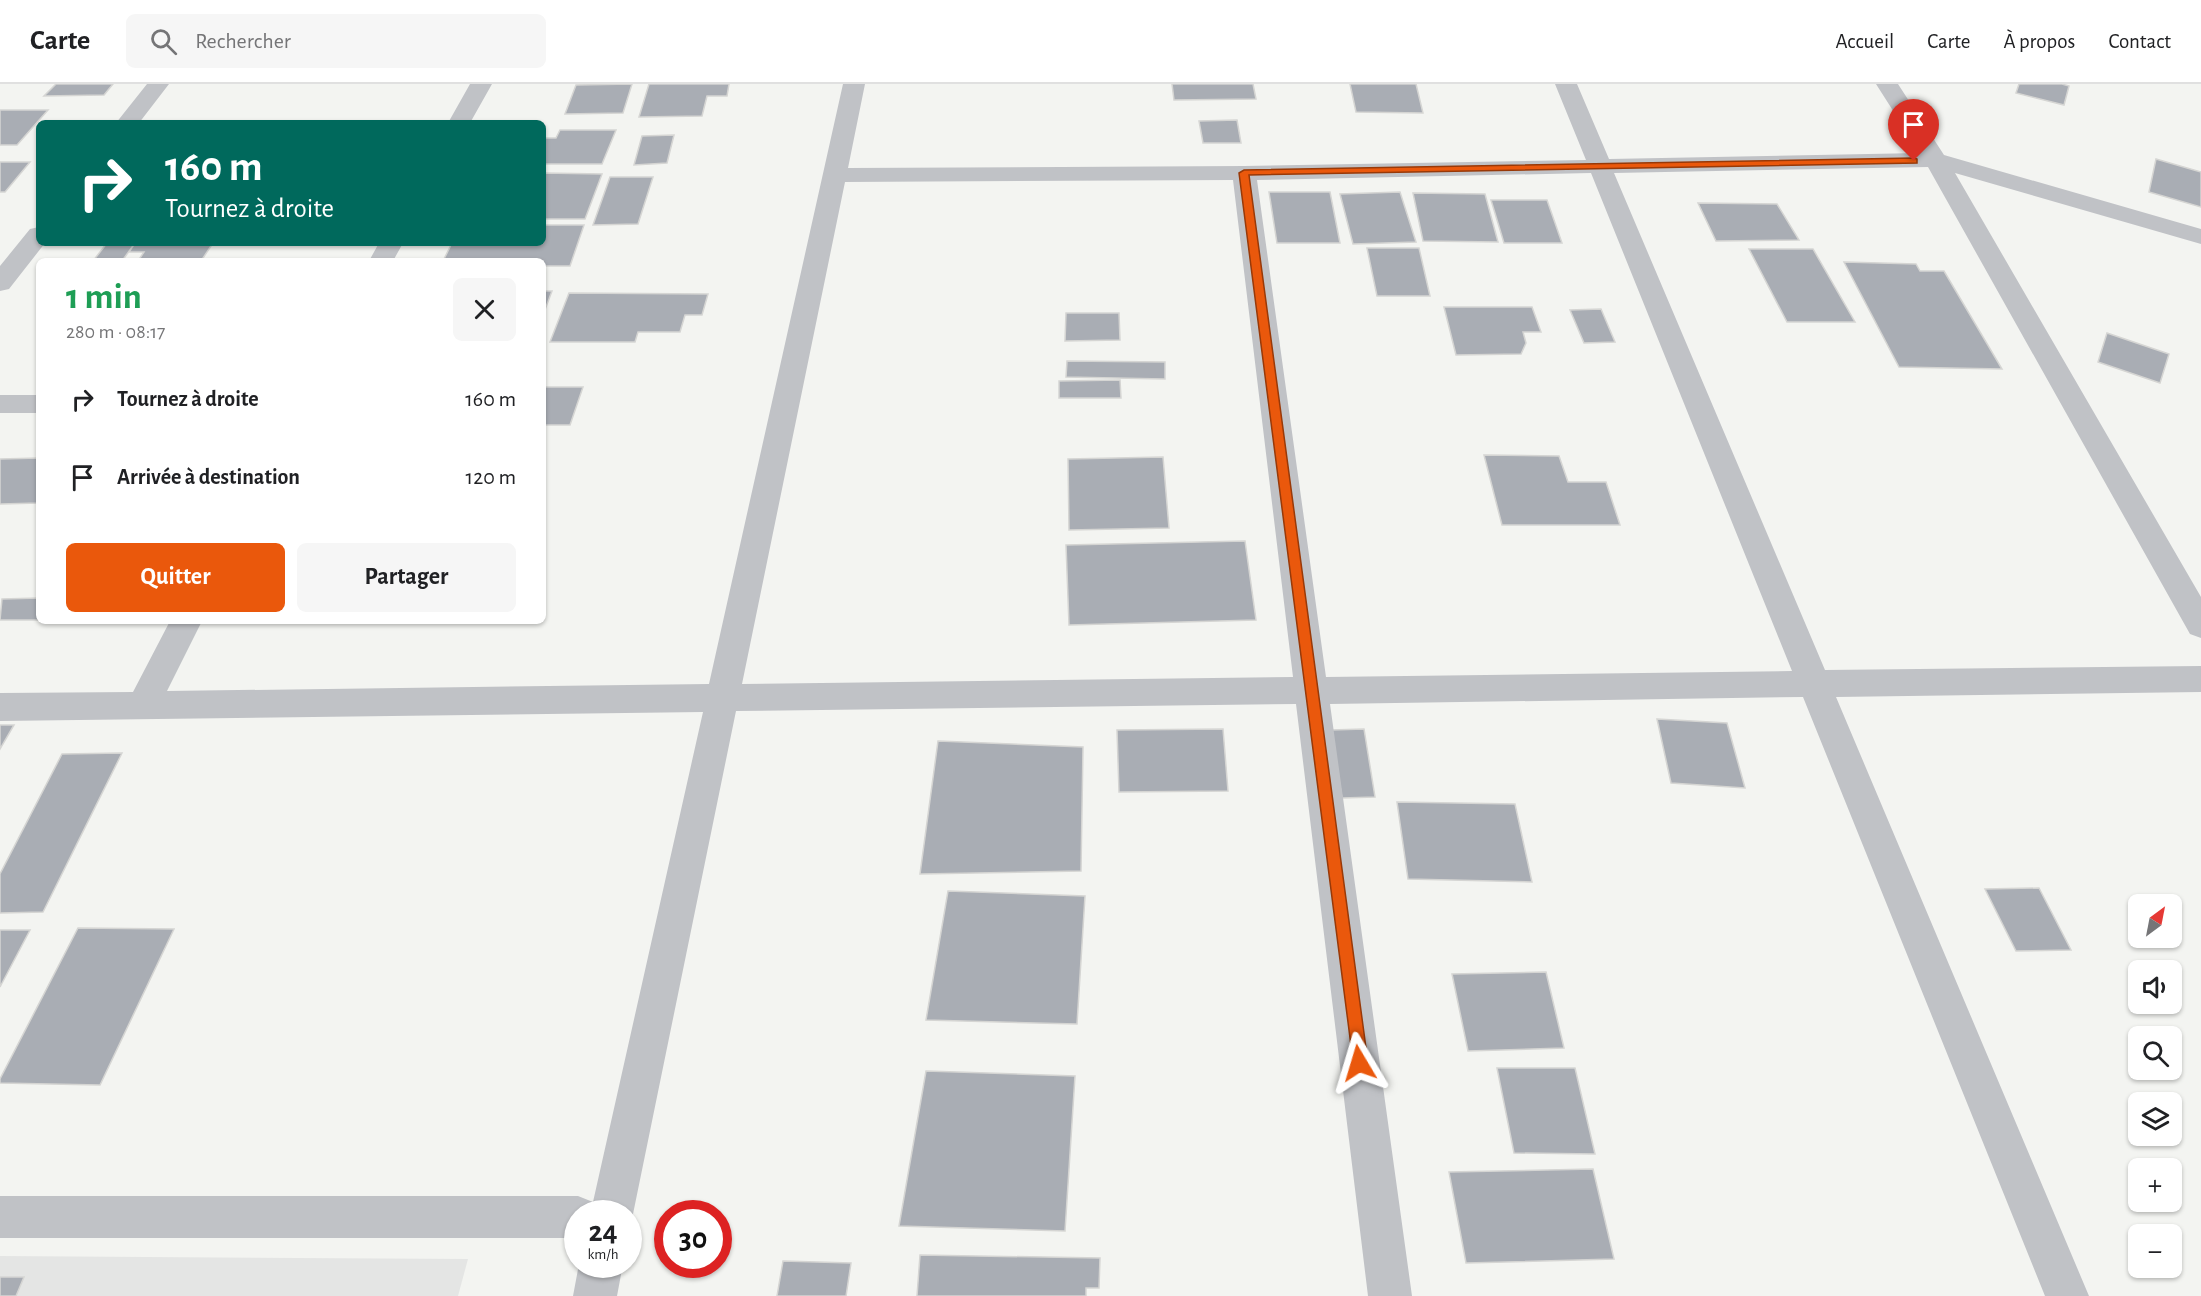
<!DOCTYPE html>
<html lang="fr">
<meta charset="utf-8">
<style>
body{margin:0;font-family:"Alegreya Sans",sans-serif;background:#f6f6f6;color:#202124;height:100vh;display:flex;flex-direction:column;font-size:22px;white-space:nowrap}
*{box-sizing:border-box;margin:0}
p{font-size:20px;color:#757577}
.icon{flex:none;width:33px;height:33px;fill:none;stroke:currentColor;stroke-width:2;stroke-linecap:round;stroke-linejoin:round}
.map{position:relative;flex:1;overflow:hidden}
.details{position:absolute;left:36px;top:174px;width:510px;height:366px;display:flex;flex-direction:column;background:#fff;border-radius:9px;box-shadow:0 2px 4px #0004}
.details>*{flex:none}
.hud{position:absolute;left:36px;top:36px;width:510px;height:126px;border-radius:9px;box-shadow:0 2px 4px #0004;background:#00695c;color:#fff;overflow:hidden}
.needle{width:39px;rotate:32deg}
.controls{position:absolute;left:2128px;top:810px;display:grid;gap:12px}
.controls a{display:grid;place-items:center;width:54px;height:54px;border-radius:9px;background:#fff;box-shadow:0 2px 4px #0004;font-size:30px}
.speed{position:absolute;left:564px;top:1116px;display:flex;gap:12px;font-size:30px;font-weight:700;text-align:center}
.speed>*{display:grid;place-content:center;width:78px;height:78px;border-radius:50%;background:#fff;box-shadow:0 2px 4px #0004;line-height:1}
.speed small{font-size:15px;font-weight:400}
.speed .limit{border:9px solid #d22;background:#fff;color:#111}
.pin{position:absolute;display:grid;place-items:center;width:51px;height:51px;color:#fff;margin:-62px -26px;border-radius:50% 50% 50% 0;rotate:-45deg;box-shadow:0 0 6px #0007}
.pin .icon{rotate:45deg}
.me{position:absolute;width:66px;margin:-33px;rotate:353deg;stroke-linejoin:round;filter:drop-shadow(0 0 4px #0008)}
.turn{display:flex;align-items:center;gap:21px;height:126px;padding:0 30px;font-size:27px}
.turn .icon{width:78px;height:78px;stroke-width:2.5}
.turn b{display:block;font-size:42px;line-height:51px}
.round{display:grid;place-items:center;flex:none;width:63px;height:63px;border-radius:9px;background:#f6f6f6}
.overview{display:flex;align-items:center;justify-content:space-between;height:102px;padding:0 30px}
h1{font-size:36px;font-weight:700;line-height:45px;color:#1e9e55}
.action{display:flex;gap:12px;margin-top:auto;padding:12px 30px}
.action a{flex:1;height:69px;border-radius:9px;background:#ea580c;color:#fff;font-size:24px;font-weight:700;line-height:69px;text-align:center}
.action a+a{background:#f6f6f6;color:#202124}
ul{padding:0;list-style:none}
li{display:flex;align-items:center;gap:18px;height:78px;padding:0 30px}
li div{flex:1}
li b{display:block;font-size:22px}
li em{font-style:normal}
header{display:flex;align-items:center;gap:36px;box-sizing:border-box;height:84px;padding:0 30px;background:#fff;border-bottom:2px solid #e0e0e0}
header strong{font-size:28px}
nav{display:flex;gap:33px;margin-inline-start:auto;font-size:21px}
.search{width:420px;height:54px;background:#f6f6f6;display:flex;align-items:center;gap:15px;box-sizing:border-box;padding:0 21px;border-radius:9px;color:#757577;font-size:22px}
.map>svg:first-child{display:block}
.built{fill:#e4e5e4}
.building{fill:#a9adb4;stroke:#d5d5d3;stroke-width:1.5}
.lines{fill:none;stroke-linecap:round;stroke-linejoin:round}
.minor{fill:#c0c2c6;fill-rule:evenodd}
.route{fill:#ea580c;stroke:#983908;stroke-width:1.5}
</style>
<header>
<strong>Carte</strong>
<div class="search"><svg class="icon" aria-label="search" viewBox="0 0 24 24"><circle cx="10" cy="10" r="6"/><path d="M15 15l6 6"/></svg>Rechercher</div>
<nav><a>Accueil</a><a>Carte</a><a>À propos</a><a>Contact</a></nav>
</header>
<div class="map">
<svg width="2201" height="1212" viewBox="0 0 2201 1212">
<rect width="100%" height="100%" fill="#f3f4f1"/>
<path class="built" d="M0,1172L468,1175L458,1212H0Z"/>
<path class="building" d="M56,0H113L104,11L44,12Z
M632,0L623,29L565,30L576,1Z
M649,0H729L727,12H707L702,32L639,33Z
M1172,0H1253L1256,15L1174,16Z
M1350,0H1416L1423,29L1356,28Z
M2019,0H2062L2069,2L2064,21L2016,9Z
M0,26H48L17,61H0Z
M1237,36L1241,59H1203L1199,37Z
M560,46H616L602,80H543V54H556Z
M674,51L667,79L634,81L642,52Z
M2156,75L2201,88V123L2149,108Z
M0,78H30L5,108H0Z
M543,89L602,90L585,135H543Z
M610,93H653L638,140L593,141Z
M1269,108H1330L1340,159H1277Z
M1400,108L1416,158L1353,160L1340,110Z
M1413,109L1485,110L1498,158L1423,157Z
M1491,116H1547L1562,159H1504Z
M1698,119L1777,120L1799,156L1716,157Z
M543,141H584L570,182H543V177H443L452,159H543Z
M107,159H135L122,177H93Z
M135,159H213L201,177H138L144,168H129Z
M1367,164H1419L1430,212H1377Z
M1749,165H1813L1855,238H1787Z
M1844,178L1916,180L1920,187H1944L2002,285L1899,283Z
M543,207H552L543,231Z
M569,209L708,210L702,231H685L680,248H638L635,258H550Z
M1444,223H1532L1541,248H1523L1526,259L1521,270L1456,271Z
M1601,225L1615,258L1584,259L1570,226Z
M1066,229H1119L1120,256L1065,257Z
M2107,249L2169,270L2160,299L2098,278Z
M1067,277L1165,278V295L1066,293Z
M1120,296L1121,314H1059V297Z
M543,303H583L570,341H543Z
M1484,371L1559,372L1568,398H1606L1620,441H1502Z
M1163,373L1169,444L1069,446L1068,375Z
M39,374V419L0,420V375Z
M1245,457L1256,536L1069,541L1066,461Z
M39,514V536H0L2,515Z
M1657,635L1727,639L1745,704L1671,699Z
M0,641H14L0,665Z
M1223,645L1228,707L1119,708L1117,646Z
M1364,645L1375,713L1342,714L1331,646Z
M938,657L1083,663L1081,787L920,790Z
M122,669L43,828L0,829V790L62,670Z
M1397,718L1515,720L1532,798L1408,795Z
M2039,804L2071,866L2016,867L1985,805Z
M948,807L1085,812L1077,940L926,936Z
M78,844L174,845L100,1001L0,999V995Z
M0,846H30L0,903Z
M1546,888L1564,964L1468,967L1452,890Z
M1497,984H1575L1595,1070L1514,1069Z
M926,987L1075,992L1065,1147L899,1142Z
M1593,1085L1614,1175L1466,1179L1449,1088Z
M920,1171L1100,1174L1099,1204H1086V1212H917Z
M783,1177L851,1179L846,1212H777Z
M0,1193H24L16,1212H0Z"/>
<g class="lines">
<path class="minor" d="M147,0H169L139,39H116Z
M470,0H492L470,39H448Z
M843,0H865L848,84L1244,82L1586,76L1555,0H1577L1609,75L1920,69L1876,0H1898L1944,71L2201,145V160L1955,89L2201,513V554L2190,550L1928,83L1614,89L1825,586L2201,582V608L1836,613L2089,1212H2045L1803,613L1330,620L1412,1212H1368L1296,620L736,627L633,1130L628,1142V1130H578V1154H0V1112H578L593,1118L703,628L0,637V609L133,608L170,537H202L167,607L709,600ZM1591,89L1792,587L1326,593L1257,96ZM1233,96L1293,593L742,600L845,98Z
M39,143V159H45L9,205L0,207V182L30,145Z
M379,159H403L393,177H369Z
M0,311H39V329H0Z
M579,1180H623L617,1212H573Z"/>
</g>
<path class="route" d="M1914,74L1917,75V79L1249,91L1368,979L1365,985L1359,987L1354,985L1239,89L1244,86Z"/>
</svg>
<div class="controls">
<a><svg class="needle" viewBox="-14 -14 28 28"><path d="M0-13l5 13h-10z" fill="#e53935"/><path d="M0 13l5-13h-10z" fill="#757577"/></svg></a>
<a><svg class="icon" aria-label="sound" viewBox="0 0 24 24"><path d="M4 9h4l5-4v14l-5-4H4zM17 9q2 3 0 6"/></svg></a>
<a><svg class="icon" aria-label="search" viewBox="0 0 24 24"><circle cx="10" cy="10" r="6"/><path d="M15 15l6 6"/></svg></a>
<a><svg class="icon" aria-label="layers" viewBox="0 0 24 24"><path d="M12 4l9 5-9 5-9-5zM3 14l9 5 9-5"/></svg></a>
<a>+</a>
<a>−</a>
</div>
<div class="speed"><div>24<small>km/h</small></div><div class="limit">30</div></div>
<div class="pin" style="left:1914px;top:77px;background:#d93025"><svg class="icon" aria-label="arrive" viewBox="0 0 24 24"><path d="M6 21V4h12l-3 4 3 4H6"/></svg></div>
<svg class="me" style="left:1359px;top:979px" viewBox="-20 -20 40 40"><path d="M0-17L14 15 0 8-14 15z" fill="#ea580c" stroke="#fff" stroke-width="4"/></svg>
<div class="hud">
<div class="turn"><svg class="icon" aria-label="right" viewBox="0 0 24 24"><path d="M7 20v-9h11M14 6l5 5-5 5"/></svg><div><b>160 m</b>Tournez à droite</div></div>
</div>
<section class="details">
<div class="overview"><div><h1>1 min</h1><p>280 m · 08:17</p></div><a class="round"><svg class="icon" aria-label="close" viewBox="0 0 24 24"><path d="M6 6l12 12M18 6L6 18"/></svg></a></div>
<ul>
<li><svg class="icon" aria-label="right" viewBox="0 0 24 24"><path d="M7 20v-9h11M14 6l5 5-5 5"/></svg><div><b>Tournez à droite</b></div><em>160 m</em></li>
<li><svg class="icon" aria-label="arrive" viewBox="0 0 24 24"><path d="M6 21V4h12l-3 4 3 4H6"/></svg><div><b>Arrivée à destination</b></div><em>120 m</em></li>
</ul>
<div class="action"><a>Quitter</a><a>Partager</a></div>
</section>
</div>
